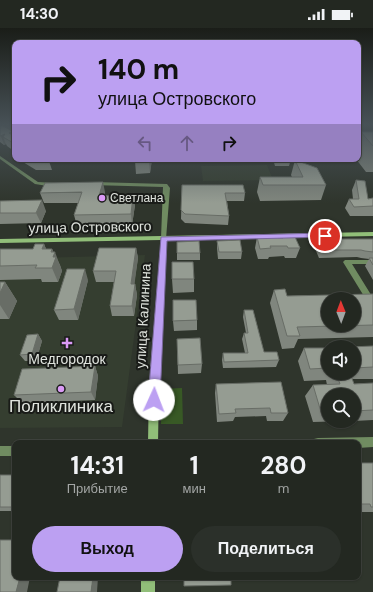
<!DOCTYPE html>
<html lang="ru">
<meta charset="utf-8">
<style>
body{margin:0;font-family:"DM Sans",sans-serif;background:#2b302a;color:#f1f3f6;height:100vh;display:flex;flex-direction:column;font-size:15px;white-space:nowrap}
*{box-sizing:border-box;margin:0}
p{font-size:13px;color:#a3a6a5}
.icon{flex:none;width:22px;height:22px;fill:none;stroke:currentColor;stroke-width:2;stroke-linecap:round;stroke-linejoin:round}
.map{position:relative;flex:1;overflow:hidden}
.drawer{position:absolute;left:12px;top:412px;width:349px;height:140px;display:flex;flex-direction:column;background:#232821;border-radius:8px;box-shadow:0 1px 3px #0004,0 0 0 1px #40443f}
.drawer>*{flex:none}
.top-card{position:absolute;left:12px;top:12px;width:349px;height:122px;border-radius:8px;box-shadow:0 1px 3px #0004,0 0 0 1px #40443f;background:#bca0f2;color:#111;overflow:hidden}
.needle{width:26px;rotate:359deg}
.tools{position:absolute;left:321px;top:264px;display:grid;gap:8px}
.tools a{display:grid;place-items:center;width:40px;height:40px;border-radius:50%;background:#232821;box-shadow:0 1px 3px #0004,0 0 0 1px #40443f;font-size:20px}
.pin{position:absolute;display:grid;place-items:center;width:34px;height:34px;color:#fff;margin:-17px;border:2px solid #fff;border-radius:50%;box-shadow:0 1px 4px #0007}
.me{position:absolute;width:44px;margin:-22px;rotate:2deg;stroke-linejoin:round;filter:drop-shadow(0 0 3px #0008)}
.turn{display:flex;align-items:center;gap:14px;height:84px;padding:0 20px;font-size:18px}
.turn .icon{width:52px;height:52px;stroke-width:2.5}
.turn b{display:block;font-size:28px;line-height:34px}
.lanes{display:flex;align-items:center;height:38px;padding:0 20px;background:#0003;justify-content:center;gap:20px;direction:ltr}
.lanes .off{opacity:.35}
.eta{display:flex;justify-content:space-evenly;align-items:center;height:68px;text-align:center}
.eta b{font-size:24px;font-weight:700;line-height:28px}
.button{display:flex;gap:8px;margin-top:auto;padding:8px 20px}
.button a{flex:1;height:46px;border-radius:24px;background:#bca0f2;color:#111;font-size:16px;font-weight:700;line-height:46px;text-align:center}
.button a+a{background:#2b302a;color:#f1f3f6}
.status{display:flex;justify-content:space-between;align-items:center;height:28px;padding:0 20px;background:#232821;direction:ltr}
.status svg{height:11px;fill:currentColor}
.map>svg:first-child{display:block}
.built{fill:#353e30}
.green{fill:#385925}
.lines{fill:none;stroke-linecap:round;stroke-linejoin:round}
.street{fill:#708c61;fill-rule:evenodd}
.secondary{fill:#91be79;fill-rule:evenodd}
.wall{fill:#80867e}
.shaded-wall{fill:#686d66}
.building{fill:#959c92;stroke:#686d66;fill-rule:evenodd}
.route{fill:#bca0f2;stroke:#7a689d}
.poi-dot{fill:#da9af6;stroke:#191b18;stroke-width:1.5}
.labels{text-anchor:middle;stroke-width:4;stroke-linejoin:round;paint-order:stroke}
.far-poi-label{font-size:12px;fill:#e0e4de;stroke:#191b18;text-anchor:start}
.street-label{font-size:14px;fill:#e0e4de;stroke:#191b18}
.poi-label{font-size:14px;fill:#e0e4de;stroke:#191b18}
.near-poi-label{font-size:17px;fill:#e0e4de;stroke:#191b18}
</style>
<div class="status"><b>14:30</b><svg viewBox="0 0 49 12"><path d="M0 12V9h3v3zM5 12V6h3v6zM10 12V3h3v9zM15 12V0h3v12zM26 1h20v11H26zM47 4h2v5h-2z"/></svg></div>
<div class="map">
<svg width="373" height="564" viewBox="0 0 373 564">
<rect width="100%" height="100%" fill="#2f352c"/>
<path class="built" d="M267,137L273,152L203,153L201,138Z
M145,227L122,399L0,400V231Z"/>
<path class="green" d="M182,360L183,396H161L162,361Z"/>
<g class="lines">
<path class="street" d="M15,99V101L0,106V104Z
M0,128L38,154L54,155L57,157L54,159L35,156L0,131Z
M94,154L167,156L170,160L166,211L164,212L161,210L163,159L92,157L91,156Z
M345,232H373V236H352L373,270V279L370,278L343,234Z
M373,409V419L358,420V415H313L314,411L318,410Z
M0,418H15V428H0Z"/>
<path class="secondary" d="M373,204V208L167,212L159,357L158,415H148L149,357L161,212L0,215V211Z
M141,549H155V564H141Z"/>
</g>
<path class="wall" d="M0,96L6,97L14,104L15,108V124L14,123L7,118L6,116L4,117L0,114Z
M361,104H373V144H366L356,131H358V112Z
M18,131H46L49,133L52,142H36Z
M152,131L150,145L136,146L135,133Z
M273,131H291L289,138H275Z
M295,132L326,157L321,172L260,173L257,164L260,149H292L291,147Z
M356,152L368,171L373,170V188H350L345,180L349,171H353L352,162Z
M182,157L245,165L244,173H227L229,188L228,197L185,195L181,191Z
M105,164L104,167L135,177L132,197L77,198L74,187L78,175H44L40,165Z
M0,173L46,183L41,195L0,196Z
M257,209L282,210V209L300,220L296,230H285L284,228L269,229L268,231H258L255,220Z
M316,211H373V252L365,238L369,231L361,230L357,229L319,230L314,218Z
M217,213L242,224L241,231H218L217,220Z
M177,214L200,225V232H177Z
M44,216L46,221H52L60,237L62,243L58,254H42L41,251L0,252V221H33Z
M136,220L138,230L134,256H135L137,267L134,288H112L110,278L114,254H96L93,243Z
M172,251H194V264L173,265Z
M88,252L78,292H59L54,282Z
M0,254H5L17,273L9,291H0Z
M274,262L287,268L373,266V309L298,311L294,320L282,321L270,275Z
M244,282L264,324L279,332L276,339L223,340L222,332L223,325H245L242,311L244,305H246L243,289Z
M197,292V302L174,303L173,293Z
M38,306L42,313L36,333H25L20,327Z
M177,311L202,336L201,345L178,346Z
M373,318V351H352L354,356L373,355V392L354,393V367H328V393H348L313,394L305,368L313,357H327L326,352L304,353L298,333L304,320H328V345H354V319Z
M95,338L98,348L95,372L22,375L14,367Z
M216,356L288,385L283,393H267L266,388L235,389L233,393L217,394L215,365Z
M358,435H373V484H358Z
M0,447H15V483H0Z"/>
<path class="shaded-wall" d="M0,96H5L6,97L11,96L15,108V113L0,103Z
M5,106L3,109L6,116L4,117L1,108Z
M149,131H152L150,145L149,133Z
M103,154L105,164L101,178L99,168Z
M133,167L135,177L132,197L131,186Z
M42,172L46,183L41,195L36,185Z
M44,216L50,230L42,221Z
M136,220L138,230L133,267L131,256Z
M52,221L54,226L55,224L62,243L58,254L52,240L51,224Z
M85,241L88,252L78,292L74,281Z
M5,254L17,273L9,291L0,277V265Z
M135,256L137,267L134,288L132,278Z
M38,306L42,313L36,333L32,326Z
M95,338L98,348L95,372L91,364Z
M20,549H30L27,564H16Z
M93,549H98L97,564H91Z"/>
<path class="building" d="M10,96L3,98L14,104L9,105L15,108V116L3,109L5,106L0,108V98Z
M361,104H373V118Z
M29,131H46L49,133H33Z
M135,131H149V133H135Z
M295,132L317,140L326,157H263L260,149H303Z
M356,152L365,153L368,171L373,170V178L354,179L349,171H359Z
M103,154L99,168L133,167L131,186L74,187L82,164L40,165L45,155Z
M182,157H243L245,165H225L229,188L185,186L181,182Z
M42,172L36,185H0V173Z
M257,209L283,210L282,209H295L300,220H288L287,218H270L271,220L260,221Z
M316,211H373V224L365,223L361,222H322Z
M240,212L242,224H219L217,213Z
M199,213L200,225H177V214Z
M35,216H44L42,221H52L51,224H55L53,229H56L52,240H35L37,237L0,238V221H33Z
M99,220H136L131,256H135L132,278H110L116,243H93Z
M369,230H373V237Z
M172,234H193L194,251H172Z
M67,241H85L74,281L54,282Z
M0,254H5L0,265Z
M285,261L287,268L373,266V297L297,299L300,308H287L274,262ZM328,271H354V297H328Z
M173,272H196L197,292L173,293Z
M244,282H253L264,324H277L279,332L224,334L223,325H248L244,305H248Z
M38,306L32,326L20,327L27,307Z
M200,310L202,336L178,337L177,311Z
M373,318V339L354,340V319H350Z
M304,320H328V340L310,341Z
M95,338L91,364L14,367L22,341Z
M336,345H350L354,356L373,355V382L354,383V367H328V384H321L313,357L340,356Z
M281,354L288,385H271L270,380L235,381L236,385L219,386L216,356Z
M358,435H373V479H371L370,476H358Z
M0,447H15V479H0Z
M0,512H15V549H20L16,564H0Z
M60,549H93L91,564H57Z
M184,549H231V557L184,558Z"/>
<linearGradient id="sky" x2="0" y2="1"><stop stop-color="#1a1d18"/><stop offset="0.55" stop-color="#475156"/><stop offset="1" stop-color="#475156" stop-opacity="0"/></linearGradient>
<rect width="373" height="175" fill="url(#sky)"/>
<path class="route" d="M325,205L327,206V209L167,213L160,372L158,375L154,377L150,375L148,372L161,209Z"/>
<g class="poi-dot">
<circle cx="102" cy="170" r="4"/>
<path d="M65 309h4v4h4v4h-4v4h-4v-4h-4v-4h4z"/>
<circle cx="61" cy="361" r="4"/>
</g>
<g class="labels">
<g class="far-poi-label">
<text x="110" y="174">Светлана</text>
</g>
<g class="street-label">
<text transform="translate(90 199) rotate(-1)" y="5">улица Островского</text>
<text transform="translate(143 288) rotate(-87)" y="5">улица Калинина</text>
</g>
<g class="poi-label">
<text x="67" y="336">Медгородок</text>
</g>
<g class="near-poi-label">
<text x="61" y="384">Поликлиника</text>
</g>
</g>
</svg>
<div class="tools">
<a><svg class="needle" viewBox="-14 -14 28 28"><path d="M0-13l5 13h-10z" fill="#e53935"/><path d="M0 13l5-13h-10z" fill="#a3a6a5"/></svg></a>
<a><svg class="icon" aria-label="sound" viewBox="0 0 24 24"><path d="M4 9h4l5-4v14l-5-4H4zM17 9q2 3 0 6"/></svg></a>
<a><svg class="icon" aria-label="search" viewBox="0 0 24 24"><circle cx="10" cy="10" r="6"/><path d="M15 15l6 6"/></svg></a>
</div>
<div class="pin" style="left:325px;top:208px;background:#d93025"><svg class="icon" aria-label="arrive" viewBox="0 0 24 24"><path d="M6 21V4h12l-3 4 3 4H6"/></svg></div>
<svg class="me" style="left:154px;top:372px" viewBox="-20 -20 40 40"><circle r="19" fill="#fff"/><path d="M0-13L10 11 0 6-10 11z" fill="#bca0f2"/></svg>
<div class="top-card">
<div class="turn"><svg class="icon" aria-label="right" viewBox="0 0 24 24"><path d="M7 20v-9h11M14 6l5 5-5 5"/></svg><div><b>140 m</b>улица Островского</div></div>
<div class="lanes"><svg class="icon off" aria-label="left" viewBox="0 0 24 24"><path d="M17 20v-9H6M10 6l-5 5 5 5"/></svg><svg class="icon off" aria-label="ahead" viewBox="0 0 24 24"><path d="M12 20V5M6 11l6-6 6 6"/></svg><svg class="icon" aria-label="right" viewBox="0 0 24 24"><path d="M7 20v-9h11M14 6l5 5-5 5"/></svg></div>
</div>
<section class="drawer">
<div class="eta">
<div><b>14:31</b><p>Прибытие</p></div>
<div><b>1</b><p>мин</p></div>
<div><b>280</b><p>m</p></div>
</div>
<div class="button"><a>Выход</a><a>Поделиться</a></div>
</section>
</div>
